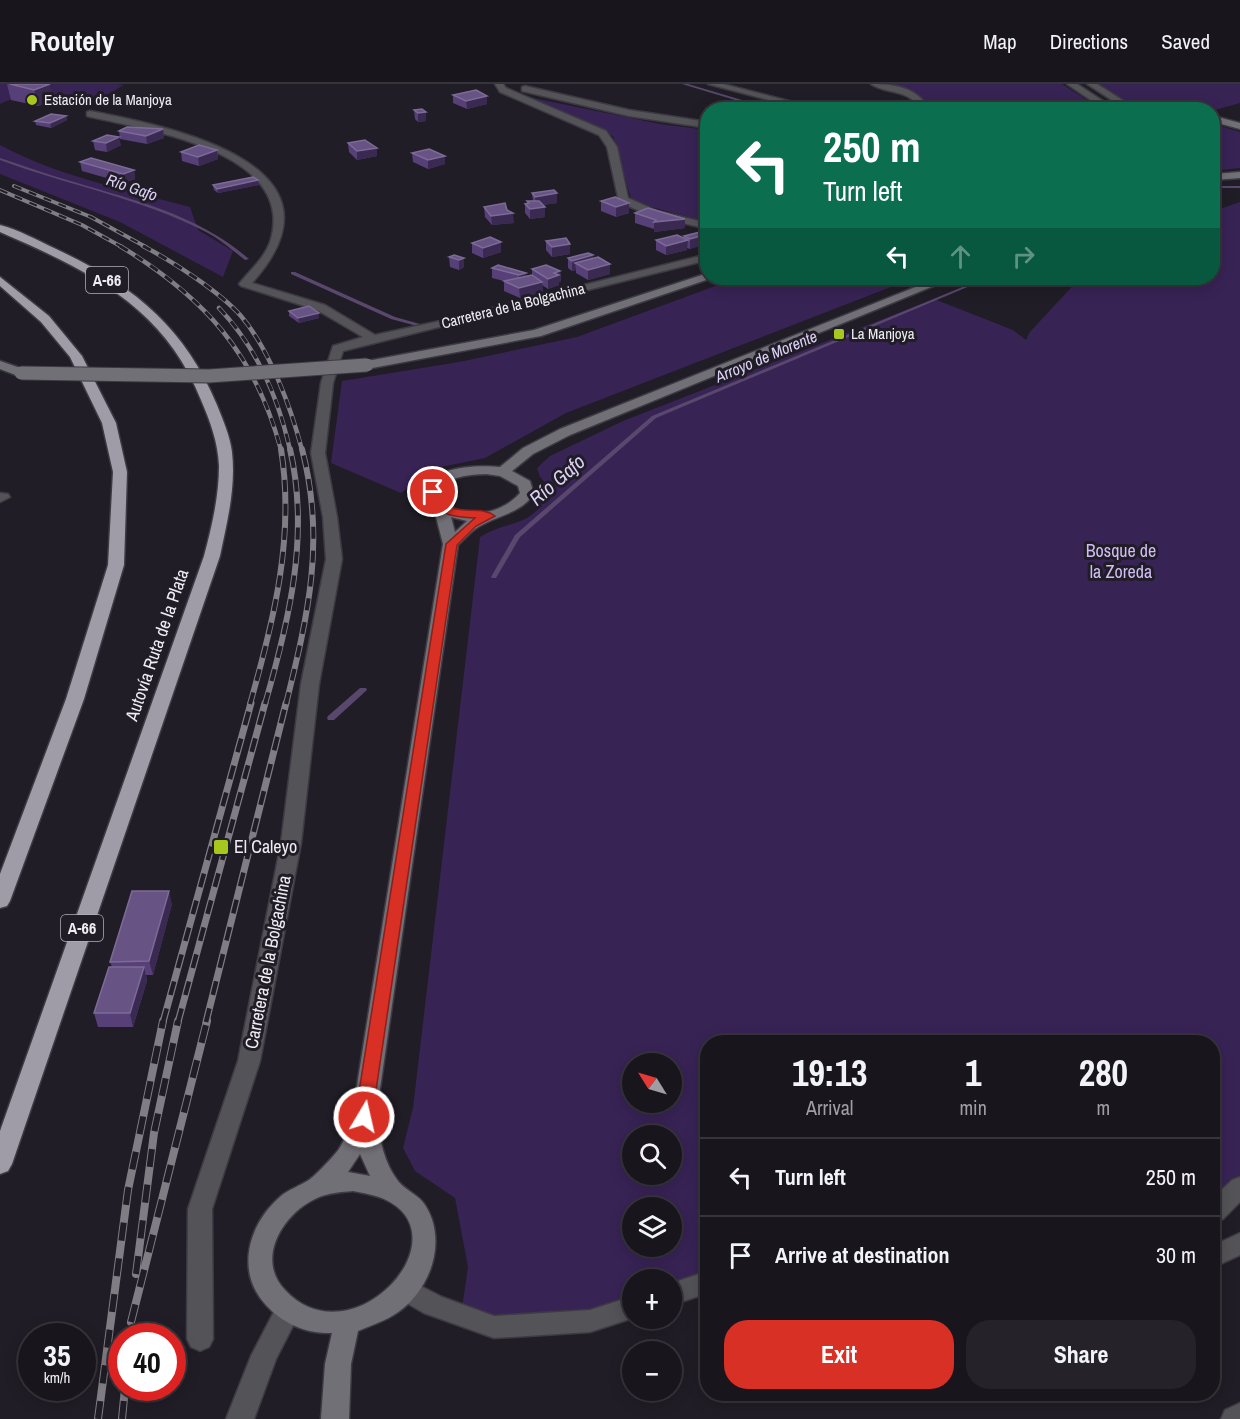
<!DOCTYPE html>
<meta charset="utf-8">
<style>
body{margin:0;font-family:"Archivo Narrow",sans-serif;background:#252329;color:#f1f3f6;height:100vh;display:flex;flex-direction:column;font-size:22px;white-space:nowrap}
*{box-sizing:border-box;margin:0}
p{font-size:20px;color:#9f9fa3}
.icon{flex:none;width:33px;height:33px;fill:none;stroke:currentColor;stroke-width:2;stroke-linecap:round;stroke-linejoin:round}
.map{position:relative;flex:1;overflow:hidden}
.panel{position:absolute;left:700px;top:951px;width:520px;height:366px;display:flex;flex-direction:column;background:#18161c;border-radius:24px;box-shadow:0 3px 15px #0003,0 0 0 2px #36353b}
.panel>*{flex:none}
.banner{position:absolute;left:700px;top:18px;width:520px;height:183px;border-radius:24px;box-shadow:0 3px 15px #0003,0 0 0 2px #36353b;background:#0b6e4f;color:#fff;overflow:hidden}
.needle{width:39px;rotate:307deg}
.buttons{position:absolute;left:622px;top:969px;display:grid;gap:12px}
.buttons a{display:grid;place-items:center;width:60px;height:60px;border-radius:50%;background:#18161c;box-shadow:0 3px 15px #0003,0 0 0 2px #36353b;font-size:30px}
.speed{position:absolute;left:18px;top:1239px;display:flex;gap:12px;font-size:30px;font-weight:700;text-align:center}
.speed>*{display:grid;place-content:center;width:78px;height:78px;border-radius:50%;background:#18161c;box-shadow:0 3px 15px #0003,0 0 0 2px #36353b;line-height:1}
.speed small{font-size:15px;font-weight:400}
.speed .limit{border:9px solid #d22;background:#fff;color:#111}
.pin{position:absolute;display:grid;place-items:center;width:51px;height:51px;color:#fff;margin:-26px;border:3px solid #fff;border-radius:50%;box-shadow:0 2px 6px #0007}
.me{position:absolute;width:66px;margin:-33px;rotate:9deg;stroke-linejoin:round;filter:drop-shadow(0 0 4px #0008)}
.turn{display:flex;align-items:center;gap:21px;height:126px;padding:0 24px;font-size:27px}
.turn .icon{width:78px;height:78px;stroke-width:2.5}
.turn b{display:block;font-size:42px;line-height:51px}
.lanes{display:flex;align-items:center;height:57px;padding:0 24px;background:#0003;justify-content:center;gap:30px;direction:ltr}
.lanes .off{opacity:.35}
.eta{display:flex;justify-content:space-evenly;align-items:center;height:102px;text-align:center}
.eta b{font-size:36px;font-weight:700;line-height:42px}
.cta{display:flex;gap:12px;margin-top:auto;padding:12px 24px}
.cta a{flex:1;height:69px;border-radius:24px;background:#d93025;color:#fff;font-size:24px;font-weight:700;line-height:69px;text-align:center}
.cta a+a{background:#252329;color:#f1f3f6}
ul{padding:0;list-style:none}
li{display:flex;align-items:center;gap:18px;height:78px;padding:0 24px;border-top:2px solid #36353b}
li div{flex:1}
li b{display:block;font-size:22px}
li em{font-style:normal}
header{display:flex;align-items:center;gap:36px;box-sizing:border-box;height:84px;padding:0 30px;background:#18161c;border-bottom:2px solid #36353b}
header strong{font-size:28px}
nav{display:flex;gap:33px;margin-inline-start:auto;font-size:21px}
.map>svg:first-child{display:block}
.green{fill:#382355;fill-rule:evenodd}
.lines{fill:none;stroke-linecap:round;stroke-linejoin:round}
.stream{fill:#59476d;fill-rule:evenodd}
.street-casing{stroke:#3d3a43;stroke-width:3}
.secondary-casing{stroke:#3d3a43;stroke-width:3}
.highway-casing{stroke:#3d3a43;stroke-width:3}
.street{fill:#545357;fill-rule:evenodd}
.secondary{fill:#727077;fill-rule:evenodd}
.highway{fill:#9f9ba7;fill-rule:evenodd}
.rail-far4-casing{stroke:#807d85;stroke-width:4}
.rail-far3-casing{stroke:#807d85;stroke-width:4.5}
.rail-far2-casing{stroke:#807d85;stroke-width:6}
.rail-far1-casing{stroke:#807d85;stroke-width:7}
.rail-casing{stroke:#807d85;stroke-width:8}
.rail-far4{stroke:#201d26;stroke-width:2;stroke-dasharray:8;stroke-linecap:butt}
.rail-far3{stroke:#201d26;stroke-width:3;stroke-dasharray:9;stroke-linecap:butt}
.rail-far2{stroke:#201d26;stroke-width:4;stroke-dasharray:12;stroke-linecap:butt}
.rail-far1{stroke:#201d26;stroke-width:4.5;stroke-dasharray:14;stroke-linecap:butt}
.rail{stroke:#201d26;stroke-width:6;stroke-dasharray:18;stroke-linecap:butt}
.secondary-bridge-casing{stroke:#3d3a43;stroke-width:15;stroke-linecap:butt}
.secondary-bridge{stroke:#727077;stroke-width:13}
.wall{fill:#574078}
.shaded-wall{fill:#3a2a52}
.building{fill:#685385;stroke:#7d6b97;stroke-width:1.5}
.route{fill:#d93025;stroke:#8d1f18;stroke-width:1.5}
.poi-dot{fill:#a8c71e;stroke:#201d26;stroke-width:2}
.labels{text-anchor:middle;stroke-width:6;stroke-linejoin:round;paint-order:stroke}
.far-poi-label{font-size:15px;fill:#efedf3;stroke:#201d26;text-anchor:start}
.far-street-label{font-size:15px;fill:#efedf3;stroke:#201d26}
.far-water-label{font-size:16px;font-style:italic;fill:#ddd1f6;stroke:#201d26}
.shield{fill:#201d26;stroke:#b1afb6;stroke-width:1.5}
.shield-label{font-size:16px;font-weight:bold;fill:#efedf3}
.park-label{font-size:18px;fill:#d0bcf3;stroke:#201d26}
.street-label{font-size:18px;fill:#efedf3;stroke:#201d26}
.poi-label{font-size:18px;fill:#efedf3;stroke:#201d26;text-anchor:start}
.water-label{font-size:20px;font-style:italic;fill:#ddd1f6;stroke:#201d26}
</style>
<header>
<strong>Routely</strong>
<nav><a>Map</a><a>Directions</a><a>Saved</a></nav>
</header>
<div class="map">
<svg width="1240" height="1335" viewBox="0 0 1240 1335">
<rect width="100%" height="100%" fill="#201d26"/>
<path class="green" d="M0,0H117L124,1C113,7 97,18 85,18C47,19 44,0 0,20Z
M875,0H1062L1092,19L1073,26L926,25L902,5Z
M1096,0H1240V19L1215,26L1133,21Z
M528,13L660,40L708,46V138L632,118L613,52Z
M1214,40L1240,48V84L1214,87Z
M0,61C57,92 127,106 190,123L198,146L233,167L223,193L120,138L0,90Z
M1240,118V1103L1214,1128V958H708V1198L672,1210V1196H633V1223L590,1237L461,1231L468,1183L455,1114L415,1087L403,1064L413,1024L480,453C509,435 538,444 549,403L540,393L537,384L550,372L623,337L934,215L1013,246L1026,256L1029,249L1080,194H1214V127ZM633,980H672V1018H633ZM633,1052H672V1090H633ZM633,1124H672V1162H633Z
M737,194H914L566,329L485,374L436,384L401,409L331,379L342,297L459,278L577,253Z"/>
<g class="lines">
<path class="stream" d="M682,0H688L776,26H768Z
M0,74C25,82 49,91 74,98C137,117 198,131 249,175L245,176C232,166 219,154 204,147C140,114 67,101 0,76Z
M1214,102H1240V104H1214Z
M291,188H295L395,233L420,240L417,242L391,235L291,190Z
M984,194H989L656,334L520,453L496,494H492L491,493L515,451L652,332Z
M360,604H366L367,606L334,636H328L327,634L328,632Z"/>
<g class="street-casing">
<path id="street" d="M495,0H503L506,4L606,47L617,63L628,114L657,127L708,139V145L649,131L619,118L607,63L599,51L500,8Z
M708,0H723L824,26H807Z
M871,0C895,0 917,3 930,26H921C909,4 887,11 871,0Z
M1067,0H1077L1103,17L1095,19Z
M1087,0H1097L1138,26H1127Z
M525,2L629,26L708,38V44L629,32L522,7V3Z
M90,27C173,43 358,81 252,199L325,221L375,251L440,237L708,170V176L343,267L333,299L325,369L337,433L342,475L319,600L301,759L260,977L212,1125L213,1255L209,1263L200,1267L191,1263L187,1255L188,1125L238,977L281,759L301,600L326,475L323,433L311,369L321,299L333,262L363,253L317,226L241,202L239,200C250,186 266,173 271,155C295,66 145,46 87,32V28Z
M0,409L8,410L10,413L0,418Z
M1240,1093V1118L1223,1135L1214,1138V1113L1232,1096Z
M1240,1149V1171L1214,1183V1161Z
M708,1187V1209L672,1221V1199Z
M407,1195L442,1213L494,1232L590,1226L633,1212V1234L590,1248L494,1254L424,1229L398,1214L394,1206L398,1198Z
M288,1215L297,1218L301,1226L276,1275L254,1335H226L251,1272L279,1218Z
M1240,1319V1335H1221L1225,1326Z"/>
</g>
<g class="secondary-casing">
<path id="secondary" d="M1214,32L1240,39V45L1214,38Z
M1240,88V94L1214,96V90Z
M708,189V194H712L541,252L367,285L361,281L367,277L534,246Z
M938,194H953L570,351L533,370L512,387L530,397L534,410C519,430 501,430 480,442C472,446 465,455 458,461L376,1033C380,1056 384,1079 398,1097C405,1106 419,1111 425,1121C449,1158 429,1211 392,1232C382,1238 369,1242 358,1247L351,1280L349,1335H321L325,1280L332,1249C307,1250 283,1240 266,1221C235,1188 248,1140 281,1112C289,1105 300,1102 309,1096C318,1089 327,1079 335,1070C344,1061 348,1044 352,1033L443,460L434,425L426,413C425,381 478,381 500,383L523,364L560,345ZM486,390L500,392L518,402L520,409C501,431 464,437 442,416L440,409C447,391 470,391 486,390ZM451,433L467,437L455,448ZM360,1070L370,1092L348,1088ZM353,1107C363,1109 375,1111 384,1115C466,1152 352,1278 285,1206C255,1175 283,1129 317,1114C328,1109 341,1108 353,1107Z
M0,277L26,286L27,289L21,293L0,285Z"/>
</g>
<g class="highway-casing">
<path id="highway" d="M0,141C19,146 37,156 54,164C131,200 184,241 217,321C223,336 230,352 232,368C236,404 227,438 220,472L12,1080L8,1087L0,1090V1047L204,472C212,442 219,412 219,382C218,358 210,337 201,316C164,222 87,186 0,148Z
M0,193L49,232L82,272L116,339L127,388L124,481L84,615L10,817L7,822L0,824V790L66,615L108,481L113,388L102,339L70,273L41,238L0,202Z"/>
</g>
<use href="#street" class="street"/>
<use href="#secondary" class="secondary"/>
<use href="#highway" class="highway"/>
<g class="rail-far4-casing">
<path id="rail-far4" d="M14,102L91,133L146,163
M0,106L82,141L122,163"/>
</g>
<g class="rail-far3-casing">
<path id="rail-far3" d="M120,162C204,213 255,269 281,366
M143,162C172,177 220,208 241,232C270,266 291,324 302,366
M219,224C257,264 278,312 290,366"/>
</g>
<g class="rail-far2-casing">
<path id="rail-far2" d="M250,620C274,536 295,452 281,365
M265,620C289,537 310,451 290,365
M286,620C308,531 326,457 302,365"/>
</g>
<g class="rail-far1-casing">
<path id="rail-far1" d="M163,938L251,619
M178,938L265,619
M206,938L286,619"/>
</g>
<g class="rail-casing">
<path id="rail" d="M136,1190L154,1049L178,937
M131,1238L207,937
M98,1335L128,1106L163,937
M122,1335L125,1304"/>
</g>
<use href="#rail-far4" class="rail-far4"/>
<use href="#rail-far3" class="rail-far3"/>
<use href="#rail-far2" class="rail-far2"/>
<use href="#rail-far1" class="rail-far1"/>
<use href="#rail" class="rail"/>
<g class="secondary-bridge-casing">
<path id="secondary-bridge" d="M21,289L209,292L367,281"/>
</g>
<use href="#secondary-bridge" class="secondary-bridge"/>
</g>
<path class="wall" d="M7,0H48L53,17L38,22L11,16Z
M453,11L487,20L467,25L453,19Z
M414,26L426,28V37L418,38L415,35Z
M66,32L67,36L51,44L36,41L35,37Z
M163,45L164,54L147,60L120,55L119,47Z
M93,57L121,61L107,68L95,66Z
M348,59L377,72L357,76L349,68Z
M217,66L218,75L199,82L182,77L181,68Z
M412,69L445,72V80L428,85L413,78Z
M80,78L134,86L135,95L124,99L82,87Z
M258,96L259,101L218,109L214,106L213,101Z
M532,109H557V119L542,121L545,133L530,135L525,129V120L527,119V117H533Z
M601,117L629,129L616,133L601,127Z
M484,123L507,126L514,139L492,141L485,133Z
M635,129L685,144L654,148V145L635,139Z
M708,146L690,165L687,164V166L666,171L656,166V156L684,154V152Z
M546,157L570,160V170L552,173L546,166Z
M501,158V168L483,174L472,169V159Z
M454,171L464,183L459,186L450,183L449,173Z
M568,174H593L610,190L588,196L576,189V186L572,187L568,184Z
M492,184L526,192L532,191V185L560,187L561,197L559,198V201L548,205L542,201L543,208L520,214L504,207V197L492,194Z
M289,227L319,229V234L299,239L289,232Z
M172,820L153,891H146L147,897L133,943H98L94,929L112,883L110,878Z"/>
<path class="shaded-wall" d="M50,0L53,17L38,22L34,6Z
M487,12V20L467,25L466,17Z
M426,28V37L418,38V29Z
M66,32L67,36L51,44L50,39Z
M163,45L164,54L147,60L146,52Z
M119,53L121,61L107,68L106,59Z
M377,64V72L357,76V67Z
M217,66L218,75L199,82L198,73Z
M445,72V80L428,85V76Z
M134,86L135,95L124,99L123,90Z
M258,96L259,101L218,109L217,105Z
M557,109V119L536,122L535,113Z
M629,119V129L616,133V123Z
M545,123V133L530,135V125Z
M513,129L514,139L492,141L491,132Z
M685,135V144L654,148V138Z
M708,150V160L690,165V155Z
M688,156L687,166L666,171V162Z
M501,158V168L483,174V164Z
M570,160V170L552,173V163Z
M593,171V181L575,179L576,186L572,187V177Z
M464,174V183L459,186V176Z
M610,180V190L588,196V186Z
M560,187L561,197L559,198V201L548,205V195L554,189Z
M526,189V199L520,201L519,191Z
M542,198L543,208L520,214L519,204Z
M319,229V234L299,239L298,234Z
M169,807L172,820L153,891L149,877Z
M144,883L147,897L133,943L130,929Z"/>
<path class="building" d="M10,0H50L34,6Z
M476,6L487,12L466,17L453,11Z
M422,25L426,28L418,29L414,26Z
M51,30L66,32L50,39L35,37Z
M127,43L163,45L146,52L119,47Z
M107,51L119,53L106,59L93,57Z
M365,56L377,64L357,67L348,59Z
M199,61L217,66L198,73L181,68Z
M429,65L445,72L428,76L412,69Z
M91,74L134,86L123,90L80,78Z
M253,93L258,96L217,105L213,101Z
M554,106L557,109L535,113L532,109Z
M615,113L629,119L616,123L601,117Z
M527,117H539L545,123L530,125L525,120L529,119Z
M505,119L507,126L513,129L491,132L484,123Z
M648,124L685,135L654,138L656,136L635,129Z
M708,146V150L690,155L684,152Z
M677,151L688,156L666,162L656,156Z
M490,153L501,158L483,164L472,159Z
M566,154L570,160L552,163L546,157Z
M588,169L593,171L572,177L568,174Z
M454,171L464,174L459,176L449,173Z
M598,173L610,180L588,186L575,179Z
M498,181L526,189L519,191L492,184Z
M546,181L560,187L554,189L559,191L548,195L532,185Z
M532,191L542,198L519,204L504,197Z
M309,222L319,229L298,234L289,227Z
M132,807H169L149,877L110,878Z
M109,883H144L130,929H94Z"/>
<path class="route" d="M429,405H437L440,416C457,434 480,420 495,432L476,442L457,461L372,1033L370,1038H357L355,1033L446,460L475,434C456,433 441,432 429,417Z"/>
<g class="poi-dot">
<circle cx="32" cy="16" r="6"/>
<rect x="833" y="244" width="12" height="12" rx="3"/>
<rect x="213" y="755" width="16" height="16" rx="3"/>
</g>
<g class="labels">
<g class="far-poi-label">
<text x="44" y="21">Estación de la Manjoya</text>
<text x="851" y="255">La Manjoya</text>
</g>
<g class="far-street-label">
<text transform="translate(513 222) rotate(-14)" y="5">Carretera de la Bolgachina</text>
</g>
<g class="far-water-label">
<text transform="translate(132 103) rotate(19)" y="6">Río Gafo</text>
<text transform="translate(766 272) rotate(-23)" y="6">Arroyo de Morente</text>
</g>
<g class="shield">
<rect x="86" y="183" width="42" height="26" rx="4.5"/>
<rect x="61" y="831" width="42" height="26" rx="4.5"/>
</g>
<g class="shield-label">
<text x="107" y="202">A-66</text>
<text x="82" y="850">A-66</text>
</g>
<g class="park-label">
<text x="1121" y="473">Bosque de<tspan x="1121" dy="21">la Zoreda</tspan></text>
</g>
<g class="street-label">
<text transform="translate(157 561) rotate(-71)" y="6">Autovía Ruta de la Plata</text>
<text transform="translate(268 878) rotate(-79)" y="6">Carretera de la Bolgachina</text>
</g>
<g class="poi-label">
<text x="234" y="769">El Caleyo</text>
</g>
<g class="water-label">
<text transform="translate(557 396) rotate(-41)" y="7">Río Gafo</text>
</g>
</g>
</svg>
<div class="buttons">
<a><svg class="needle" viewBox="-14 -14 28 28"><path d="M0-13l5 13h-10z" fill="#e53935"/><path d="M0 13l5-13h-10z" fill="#9f9fa3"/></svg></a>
<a><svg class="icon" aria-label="search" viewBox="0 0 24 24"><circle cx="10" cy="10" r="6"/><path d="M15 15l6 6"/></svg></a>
<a><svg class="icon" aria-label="layers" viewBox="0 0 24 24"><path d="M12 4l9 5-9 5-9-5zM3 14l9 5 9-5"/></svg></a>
<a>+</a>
<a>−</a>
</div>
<div class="speed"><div>35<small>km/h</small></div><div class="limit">40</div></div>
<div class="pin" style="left:433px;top:408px;background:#d93025"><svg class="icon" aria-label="arrive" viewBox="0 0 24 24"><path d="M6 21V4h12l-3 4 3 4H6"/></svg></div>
<svg class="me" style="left:364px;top:1033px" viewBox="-20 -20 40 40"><circle r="17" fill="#d93025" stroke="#fff" stroke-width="3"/><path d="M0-11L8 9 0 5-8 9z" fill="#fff"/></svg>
<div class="banner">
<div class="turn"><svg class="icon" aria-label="left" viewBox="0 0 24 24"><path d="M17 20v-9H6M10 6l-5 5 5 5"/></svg><div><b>250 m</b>Turn left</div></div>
<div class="lanes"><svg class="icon" aria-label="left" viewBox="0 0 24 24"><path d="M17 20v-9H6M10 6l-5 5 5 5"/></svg><svg class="icon off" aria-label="ahead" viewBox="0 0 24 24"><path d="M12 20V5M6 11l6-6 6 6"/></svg><svg class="icon off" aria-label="right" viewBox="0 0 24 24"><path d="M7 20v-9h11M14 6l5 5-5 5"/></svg></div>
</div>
<section class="panel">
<div class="eta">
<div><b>19:13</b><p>Arrival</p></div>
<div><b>1</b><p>min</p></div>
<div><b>280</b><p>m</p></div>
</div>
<ul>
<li><svg class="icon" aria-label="left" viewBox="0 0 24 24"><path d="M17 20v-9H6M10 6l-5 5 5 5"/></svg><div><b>Turn left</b></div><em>250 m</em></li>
<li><svg class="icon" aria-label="arrive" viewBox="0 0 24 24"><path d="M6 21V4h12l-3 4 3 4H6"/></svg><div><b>Arrive at destination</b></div><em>30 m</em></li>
</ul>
<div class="cta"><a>Exit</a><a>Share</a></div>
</section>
</div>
